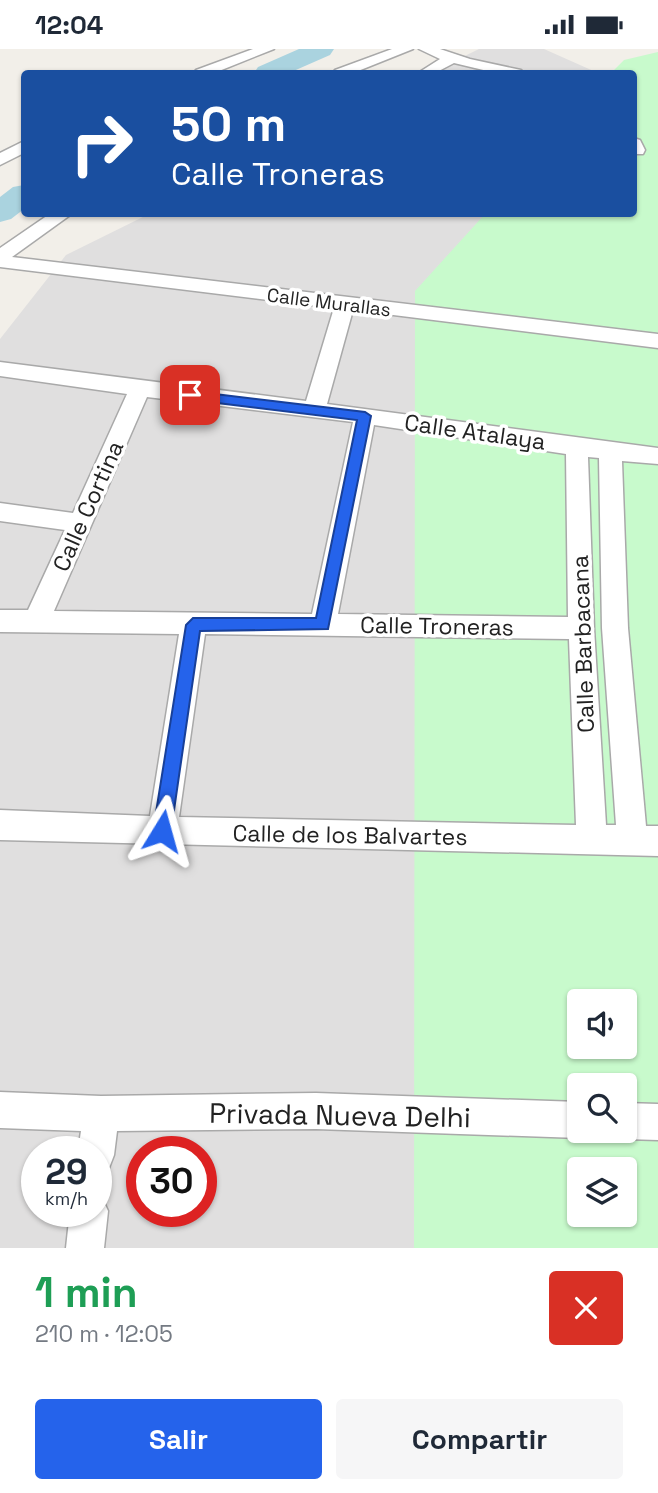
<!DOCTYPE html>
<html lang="es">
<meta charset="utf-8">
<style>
body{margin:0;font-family:"Space Grotesk",sans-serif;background:#f6f6f7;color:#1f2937;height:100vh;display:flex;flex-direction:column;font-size:26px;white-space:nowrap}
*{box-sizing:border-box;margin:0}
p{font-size:23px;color:#747a83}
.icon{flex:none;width:38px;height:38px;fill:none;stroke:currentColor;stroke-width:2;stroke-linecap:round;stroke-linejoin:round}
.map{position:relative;height:1199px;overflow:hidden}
.panel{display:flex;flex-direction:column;background:#fff;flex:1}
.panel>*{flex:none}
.hud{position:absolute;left:21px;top:21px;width:616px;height:147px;border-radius:7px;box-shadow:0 2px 5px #0004;background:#1a4fa0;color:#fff;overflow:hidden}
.fabs{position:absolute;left:567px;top:940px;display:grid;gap:14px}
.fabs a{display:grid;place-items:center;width:70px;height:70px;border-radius:7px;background:#fff;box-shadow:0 2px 5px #0004;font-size:35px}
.speed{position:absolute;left:21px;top:1087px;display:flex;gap:14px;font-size:35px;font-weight:700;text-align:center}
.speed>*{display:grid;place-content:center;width:91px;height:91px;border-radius:50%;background:#fff;box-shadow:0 2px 5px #0004;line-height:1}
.speed small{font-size:18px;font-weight:400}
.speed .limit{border:10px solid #d22;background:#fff;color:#111}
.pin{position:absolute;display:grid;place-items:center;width:60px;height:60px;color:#fff;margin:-30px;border-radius:14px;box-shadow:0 4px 10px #0006}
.me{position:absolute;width:77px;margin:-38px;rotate:8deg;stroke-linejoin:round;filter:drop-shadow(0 0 5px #0008)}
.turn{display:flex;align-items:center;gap:24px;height:147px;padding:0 35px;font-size:32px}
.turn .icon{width:91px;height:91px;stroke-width:2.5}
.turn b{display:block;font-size:49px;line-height:60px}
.round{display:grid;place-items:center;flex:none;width:74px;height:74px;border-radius:7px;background:#f6f6f7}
.headline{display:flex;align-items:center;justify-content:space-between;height:119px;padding:0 35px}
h1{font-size:42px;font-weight:800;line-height:52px;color:#1e9e55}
.button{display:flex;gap:14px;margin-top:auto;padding:14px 35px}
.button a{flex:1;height:80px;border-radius:7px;background:#2563eb;color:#fff;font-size:28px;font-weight:800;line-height:80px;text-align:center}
.button a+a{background:#f6f6f7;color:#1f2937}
.status{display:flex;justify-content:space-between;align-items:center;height:49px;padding:0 35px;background:#fff;direction:ltr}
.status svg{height:19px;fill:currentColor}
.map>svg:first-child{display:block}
.residential{fill:#e0dfdf;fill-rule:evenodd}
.park{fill:#c8facc;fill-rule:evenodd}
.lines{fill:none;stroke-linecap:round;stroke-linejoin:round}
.river{fill:#aad3df;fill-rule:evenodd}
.minor-casing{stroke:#a9a9a9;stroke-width:3}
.minor{fill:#fff;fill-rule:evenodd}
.route{fill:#2563eb;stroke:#184099;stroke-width:2}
.labels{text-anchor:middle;stroke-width:7;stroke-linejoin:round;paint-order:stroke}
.far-street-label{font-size:19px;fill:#222;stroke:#fff}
.street-label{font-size:23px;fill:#222;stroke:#fff}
.near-street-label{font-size:28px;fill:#222;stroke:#fff}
</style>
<div class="status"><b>12:04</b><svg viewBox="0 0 49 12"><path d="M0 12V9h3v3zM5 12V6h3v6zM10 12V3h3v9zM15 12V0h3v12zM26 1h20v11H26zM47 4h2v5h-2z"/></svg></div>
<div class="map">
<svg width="658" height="1199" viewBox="0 0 658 1199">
<rect width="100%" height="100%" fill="#f2efe9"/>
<path class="residential" d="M479,0H544L598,24H430Z
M634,164L658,1199H0V290L66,206L149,165ZM579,952H625V998H579ZM579,1036H625V1082H579ZM37,1102H96V1162H37ZM142,1102H201V1162H142ZM579,1120H625V1166H579Z"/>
<path class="park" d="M658,3V1199H414L415,242L485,165L634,164V24H611L624,11ZM579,952H625V998H579ZM579,1036H625V1082H579ZM579,1120H625V1166H579Z"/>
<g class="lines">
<path class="river" d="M299,0H334L330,6L289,24H254L258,18Z
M24,136V160L11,170L0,173V148L13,138Z"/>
<g class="minor-casing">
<path id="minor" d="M253,0H274L214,24H193L196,21Z
M392,0H413L353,24H332L335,21Z
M419,0H440L470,10L521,21L524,24H496L454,14L435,24H418L440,10Z
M634,89L640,91L645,101L643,105H634Z
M24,92V104L0,116V104Z
M51,164H73L12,208L658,285V299L353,261L327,355L658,399V415L622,412L628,579L646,777H658V807L0,791V761L150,767L179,585L0,583V561H28L65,481L0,472V454L73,464L127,345L0,327V313L306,352L334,259L0,218V199ZM147,348L353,373L312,565L54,562ZM374,376L566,405L568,568L338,565ZM588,408L599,409L602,579L616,776H606L594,579ZM205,585L569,590L576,776L179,768Z
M0,1043L101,1047L316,1044L579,1053V1082H592L579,1089L316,1080L117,1082L114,1106L109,1119L96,1124V1102H78L81,1082L0,1079Z
M625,1054L658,1055V1091L625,1090L612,1085L611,1082H625Z
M96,1146L102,1149L108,1162L104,1199H66L70,1162H96Z"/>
</g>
<use href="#minor" class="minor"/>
</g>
<path class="route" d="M190,342L365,363L371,367L328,580L200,582L171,782L169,789L162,791L156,789L153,782L186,576L193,569H316L357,371L185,350V343Z"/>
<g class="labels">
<g class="far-street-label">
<text transform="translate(329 253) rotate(7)" y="7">Calle Murallas</text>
</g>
<g class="street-label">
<text transform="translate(475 383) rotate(8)" y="8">Calle Atalaya</text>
<text transform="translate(88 457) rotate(-66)" y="8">Calle Cortina</text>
<text transform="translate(437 577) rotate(1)" y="8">Calle Troneras</text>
<text transform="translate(583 595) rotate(-92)" y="8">Calle Barbacana</text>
<text transform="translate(350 786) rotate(1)" y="8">Calle de los Balvartes</text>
</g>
<g class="near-street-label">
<text transform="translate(340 1066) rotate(1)" y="10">Privada Nueva Delhi</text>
</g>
</g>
</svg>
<div class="fabs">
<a><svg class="icon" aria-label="sound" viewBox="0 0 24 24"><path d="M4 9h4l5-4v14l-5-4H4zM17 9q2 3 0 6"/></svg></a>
<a><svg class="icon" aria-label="search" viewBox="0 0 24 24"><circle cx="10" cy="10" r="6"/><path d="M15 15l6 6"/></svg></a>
<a><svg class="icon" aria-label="layers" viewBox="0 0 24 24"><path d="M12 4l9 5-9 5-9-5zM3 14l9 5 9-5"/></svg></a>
</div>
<div class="speed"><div>29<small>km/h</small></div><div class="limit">30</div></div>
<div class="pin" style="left:190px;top:346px;background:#d93025"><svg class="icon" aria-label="arrive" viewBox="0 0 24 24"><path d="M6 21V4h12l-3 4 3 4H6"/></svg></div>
<svg class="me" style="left:162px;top:782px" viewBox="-20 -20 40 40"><path d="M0-17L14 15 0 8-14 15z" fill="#2563eb" stroke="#fff" stroke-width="4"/></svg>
<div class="hud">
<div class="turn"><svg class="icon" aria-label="right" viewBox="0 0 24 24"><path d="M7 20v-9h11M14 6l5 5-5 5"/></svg><div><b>50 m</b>Calle Troneras</div></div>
</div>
</div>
<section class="panel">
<div class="headline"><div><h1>1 min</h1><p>210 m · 12:05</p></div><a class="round" style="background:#d93025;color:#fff"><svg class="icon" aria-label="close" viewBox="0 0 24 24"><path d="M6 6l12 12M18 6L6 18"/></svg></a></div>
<div class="button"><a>Salir</a><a>Compartir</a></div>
</section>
